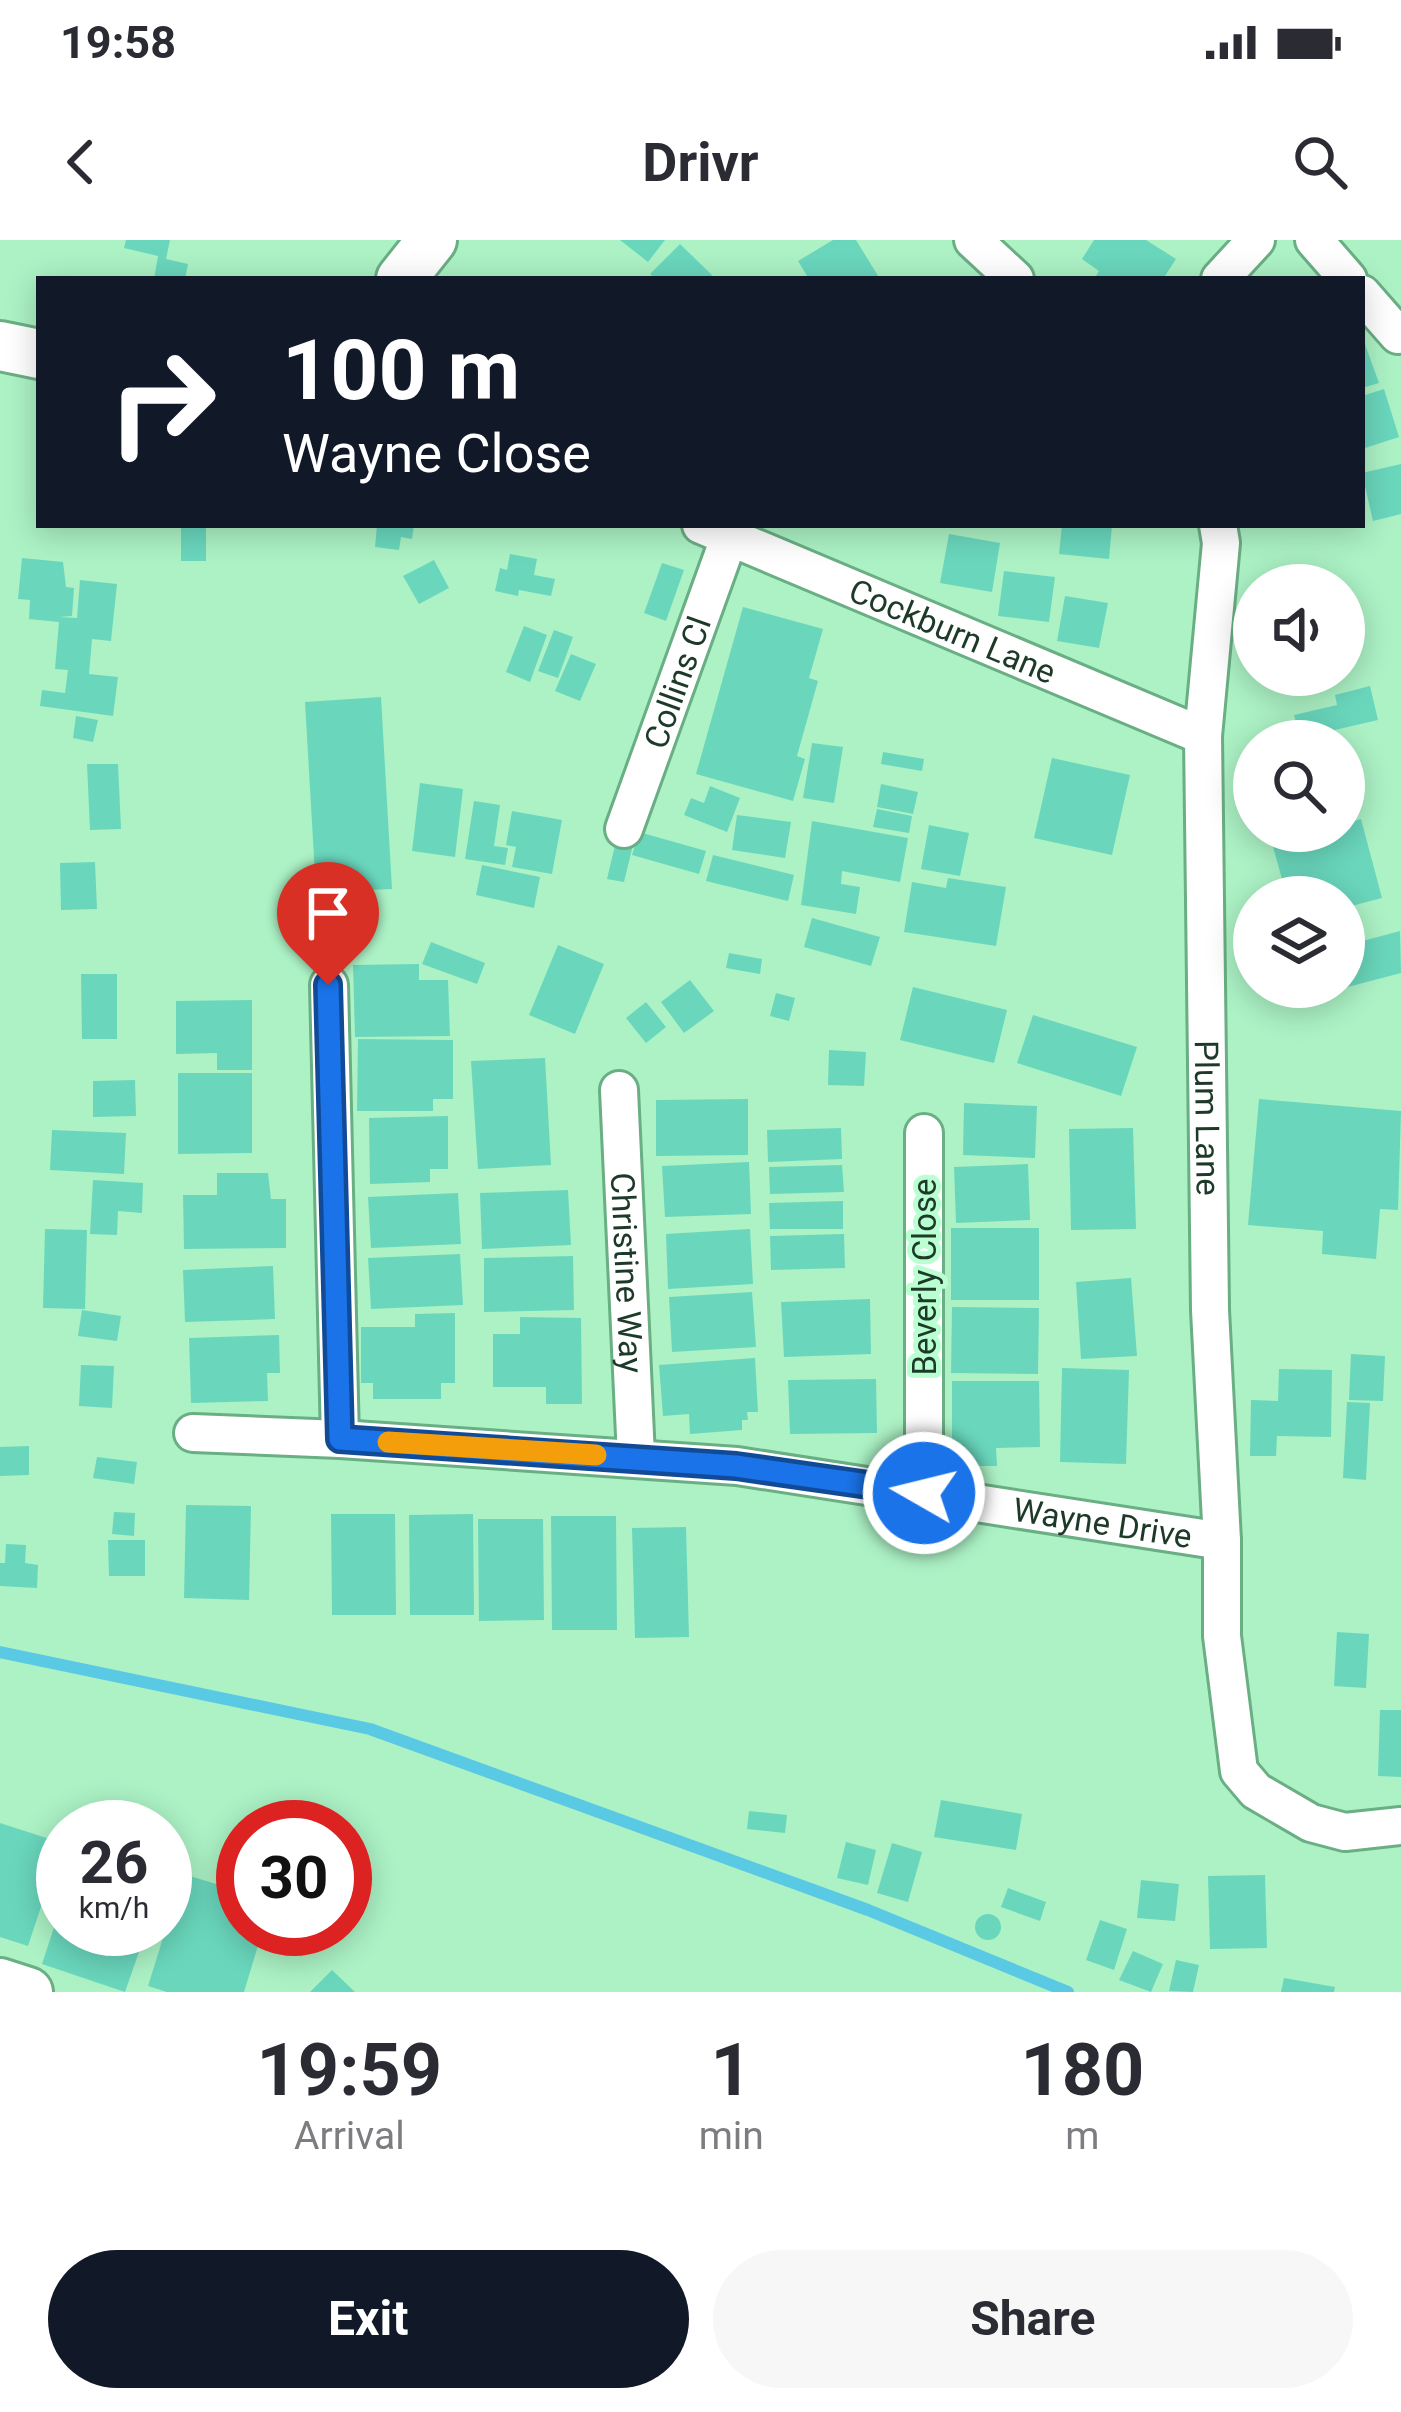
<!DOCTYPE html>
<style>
body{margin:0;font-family:Roboto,sans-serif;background:#f7f7f7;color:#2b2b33;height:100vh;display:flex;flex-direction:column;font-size:45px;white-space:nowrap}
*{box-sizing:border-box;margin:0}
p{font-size:39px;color:#7c7c81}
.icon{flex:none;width:66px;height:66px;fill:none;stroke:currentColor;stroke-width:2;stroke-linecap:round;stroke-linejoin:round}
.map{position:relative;height:1752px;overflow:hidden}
.side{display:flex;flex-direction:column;background:#fff;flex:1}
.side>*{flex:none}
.guide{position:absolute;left:36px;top:36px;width:1329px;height:252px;border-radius:0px;box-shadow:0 6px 30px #0003;background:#111827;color:#fff;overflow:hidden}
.buttons{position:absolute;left:1233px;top:324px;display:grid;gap:24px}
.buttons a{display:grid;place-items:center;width:132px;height:132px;border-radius:50%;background:#fff;box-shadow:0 6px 30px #0003;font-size:60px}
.speed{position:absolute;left:36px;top:1560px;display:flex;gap:24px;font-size:60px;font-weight:700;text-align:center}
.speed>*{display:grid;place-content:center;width:156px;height:156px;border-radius:50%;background:#fff;box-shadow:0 6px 30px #0003;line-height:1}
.speed small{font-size:30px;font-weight:400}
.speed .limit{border:18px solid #d22;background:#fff;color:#111}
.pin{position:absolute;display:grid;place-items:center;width:102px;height:102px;color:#fff;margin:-123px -51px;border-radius:50% 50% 50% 0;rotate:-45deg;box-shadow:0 0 12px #0007}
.pin .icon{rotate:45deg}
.me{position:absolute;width:132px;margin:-66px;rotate:278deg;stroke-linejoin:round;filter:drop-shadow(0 0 9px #0008)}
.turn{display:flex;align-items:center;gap:42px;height:252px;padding:0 48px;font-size:54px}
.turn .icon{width:156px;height:156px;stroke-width:2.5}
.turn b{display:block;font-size:84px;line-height:102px}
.eta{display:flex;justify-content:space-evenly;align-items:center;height:204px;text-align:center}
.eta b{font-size:72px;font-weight:700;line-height:84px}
.primary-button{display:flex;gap:24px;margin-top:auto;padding:24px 48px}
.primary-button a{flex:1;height:138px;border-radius:72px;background:#111827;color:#fff;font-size:48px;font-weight:700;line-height:138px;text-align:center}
.primary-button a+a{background:#f7f7f7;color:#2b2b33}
.status{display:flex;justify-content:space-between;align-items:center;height:84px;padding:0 60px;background:#fff;direction:ltr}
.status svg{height:33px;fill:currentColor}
header{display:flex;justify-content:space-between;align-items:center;height:156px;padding:0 48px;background:#fff;font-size:54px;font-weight:700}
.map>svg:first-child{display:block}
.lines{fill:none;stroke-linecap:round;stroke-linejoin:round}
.stream{stroke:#59c9e4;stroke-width:12}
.building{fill:#6ad7bd}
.street-casing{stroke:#6aae84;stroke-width:42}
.secondary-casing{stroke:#6aae84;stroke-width:54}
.street{stroke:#fff;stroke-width:36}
.secondary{stroke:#fff;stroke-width:48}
.route-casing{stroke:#114b97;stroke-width:30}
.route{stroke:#1a73e8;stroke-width:21}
.slow{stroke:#f59e0b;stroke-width:21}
.labels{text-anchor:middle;stroke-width:10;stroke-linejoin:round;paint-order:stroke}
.street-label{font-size:33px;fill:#1d3928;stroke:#b9ffd2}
</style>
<div class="status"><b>19:58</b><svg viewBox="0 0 49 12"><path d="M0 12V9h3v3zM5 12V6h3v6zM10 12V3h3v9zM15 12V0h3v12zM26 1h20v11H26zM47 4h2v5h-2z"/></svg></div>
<header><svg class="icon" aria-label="back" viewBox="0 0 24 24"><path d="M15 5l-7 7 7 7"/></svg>Drivr<svg class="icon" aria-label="search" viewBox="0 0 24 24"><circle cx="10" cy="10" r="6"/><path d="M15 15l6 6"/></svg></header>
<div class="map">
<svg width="1401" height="1752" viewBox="0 0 1401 1752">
<rect width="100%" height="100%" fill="#acf2c5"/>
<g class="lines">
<path class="stream" d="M0,1412L370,1489L868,1670L1068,1752"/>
</g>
<path class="building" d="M126,0H170L166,19L188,24L185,39H154L158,16L124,8Z
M620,0H665L648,22Z
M833,0H856L880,39H809L798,21Z
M1094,0H1146L1176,19L1163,39H1094L1099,31L1082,19Z
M680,4L712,35L709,39H656L650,34Z
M1362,96L1379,143L1362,148Z
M1384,149L1399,197L1362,209V156Z
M1401,224V274L1373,281L1362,233Z
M181,285H206V321H181Z
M377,285H414L412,299L401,297L399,310L375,307Z
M1062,285H1112L1109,319L1059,314Z
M949,294L1000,303L992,352L940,343Z
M510,314L537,319L534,335L555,339L551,356L519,350L518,356L495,351L500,328L507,330Z
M22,318L63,322L66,347L74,348L72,376L59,377L77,378L80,340L117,344L111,401L92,399L89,434L118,437L113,476L40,466L42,450L65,453L68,430L55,429L59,382L29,379L30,360L18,359Z
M434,320L449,348L419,364L403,336Z
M662,323L684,330L666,381L644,373Z
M1004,331L1055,337L1049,382L998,376Z
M1065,356L1108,363L1099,408L1057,401Z
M743,367L823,389L809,438L818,441L797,516L805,519L793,561L696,534Z
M524,386L547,395L530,442L506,432Z
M554,390L573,397L558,438L538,431Z
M571,414L596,424L580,461L555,451Z
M1370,446L1378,480L1300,498L1294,475L1337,465L1335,455Z
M381,457L392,649L316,652L305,462Z
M76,476L98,480L93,502L73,498Z
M812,503L843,507L834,563L803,558Z
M883,512L924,519L922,531L881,524Z
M1052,518L1130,535L1112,615L1034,598Z
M87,524H118L121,589L90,590Z
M420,543L463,549L455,617L412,611Z
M881,544L918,552L913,574L877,567Z
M710,546L740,558L727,592L684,575L691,558L704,563Z
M474,561L500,565L494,606L508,608L505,625L465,619Z
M877,569L912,576L909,593L873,587Z
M512,571L562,580L552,634L512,627L516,607L506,605Z
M737,575L791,582L785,618L732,610Z
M1361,579L1382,658L1344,668V657H1287L1272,603L1317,591H1344V584Z
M812,581L908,598L900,642L842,631L841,644L860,647L856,674L801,665Z
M929,585L969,593L960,636L921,629Z
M639,592L706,611L699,634L632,615Z
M616,601L633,605L624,642L607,639Z
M713,615L794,635L788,661L706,641Z
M95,622L97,669L61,670L60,623Z
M482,625L540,637L534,668L476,655Z
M948,638L1006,647L996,706L904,692L912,642L946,648Z
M812,678L880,697L871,726L804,707Z
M1400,691L1401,733L1344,748V706Z
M431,702L485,723L477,744L422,724Z
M558,705L604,724L575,794L529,775Z
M729,713L762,719L760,734L726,728Z
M419,724V740H448L450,796L355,797L353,725Z
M81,734H117V799H82Z
M690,740L714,771L684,793L661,762Z
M913,747L1007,770L994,823L900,800Z
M776,753L795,758L789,781L770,776Z
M252,760V830H217V813L176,814V761Z
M646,762L666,787L646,803L626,778Z
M1033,775L1137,807L1121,856L1017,823Z
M358,799L453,800V859H433V871H357Z
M829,810L866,812L864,846L828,845Z
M545,818L551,925L478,929L471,821Z
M178,833H252V913L178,914Z
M135,840L136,876L93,877V841Z
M748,859V915L656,916V860Z
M1259,859L1401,871L1398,970L1380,969L1376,1019L1322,1014L1323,991L1248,985Z
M964,863L1037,866L1035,918L963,915Z
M448,876V929H430V942L370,944L369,878Z
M841,888L842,919L768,922L767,890Z
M1133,888L1136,989L1071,990L1069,889Z
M52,890L126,893L124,934L50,930Z
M749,922L751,974L665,977L662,926Z
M1028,924L1030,980L956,983L954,927Z
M842,925L844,952L770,954L769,927Z
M217,933H268L271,959H286V1008L184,1009L183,955H217Z
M93,940L143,943L142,973L118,971L117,995L90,994Z
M568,950L571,1005L482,1009L480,953Z
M458,953L461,1004L371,1008L368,957Z
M843,961V989H770L769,963Z
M951,988H1039V1060H951Z
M45,989L87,990L85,1069L43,1068Z
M750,989L753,1044L668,1049L666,994Z
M844,994L845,1028L771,1030L770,996Z
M460,1014L463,1065L371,1069L368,1018Z
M573,1016L574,1070L484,1072V1018Z
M273,1026L275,1079L185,1082L183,1030Z
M1131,1038L1137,1116L1081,1119L1076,1042Z
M752,1052L756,1107L672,1112L669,1057Z
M870,1059L871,1114L784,1117L781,1062Z
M952,1067L1039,1068L1038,1134L951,1133Z
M82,1070L121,1076L117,1101L78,1096Z
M455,1073V1143H441V1159H373V1143H361V1087H415V1074Z
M520,1077L581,1078L582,1164H546V1147H493V1094H520Z
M279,1095L280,1133H267L268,1161L191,1163L189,1098Z
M1351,1114L1385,1116L1383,1161L1349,1160Z
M755,1118L758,1172H747L748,1180H742V1190L690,1194L689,1174L663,1176L659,1125Z
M81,1125L114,1126L112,1168L79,1166Z
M1062,1128L1129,1130L1126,1224L1060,1222Z
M1279,1129L1332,1130L1331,1197L1277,1196L1276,1216H1250L1251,1160L1278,1161Z
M876,1139L877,1193L790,1194L788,1140Z
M952,1141H1039L1040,1207L996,1208L997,1226H952Z
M1347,1162L1370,1163L1366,1240L1343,1238Z
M29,1206V1235L0,1236V1207Z
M97,1217L137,1222L134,1244L93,1238Z
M186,1265L251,1266L249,1360L184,1358Z
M114,1272L135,1273L134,1296L112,1294Z
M331,1274H395L396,1375H332Z
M473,1274L474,1375H410L409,1275Z
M551,1276H616L617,1390H552Z
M478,1279H543L544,1380L479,1381Z
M686,1287L689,1397L635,1398L632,1288Z
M108,1300H145V1336H109Z
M6,1304L26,1305L25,1323L38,1325L37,1348L0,1346V1323H5Z
M1337,1392L1369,1394L1366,1448L1334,1446Z
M1380,1470H1401V1537L1378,1536Z
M941,1560L1022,1574L1016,1610L934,1597Z
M749,1571L787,1575L785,1593L747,1589Z
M0,1583L62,1603L28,1706L0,1697Z
M846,1602L876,1610L868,1645L837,1638Z
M892,1603L922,1612L908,1662L877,1653Z
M183,1634L243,1652V1689H263L244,1752H167L148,1746Z
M1265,1635L1267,1708L1210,1709L1208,1636Z
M1141,1640L1179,1644L1175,1681L1137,1678Z
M1008,1648L1046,1662L1040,1681L1001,1667Z
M62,1663L63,1689H147L125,1752L42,1724Z
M975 1687a13 13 0 1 1 26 0a13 13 0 1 1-26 0Z
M1100,1680L1127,1689L1114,1730L1086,1720Z
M1133,1711L1163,1724L1151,1752L1119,1740Z
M1176,1720L1199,1725L1193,1752L1169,1751Z
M332,1730L355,1752H310Z
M1284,1738L1335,1747L1334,1752H1281Z"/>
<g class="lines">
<g class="street-casing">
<g id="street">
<path d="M973,0L1015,39"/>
<path d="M1314,0L1348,39"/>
<path d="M1220,39L1256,0"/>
<path d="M1362,54L1398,95"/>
<path id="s1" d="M701,285L1203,496"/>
<path id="s2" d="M1218,285L1221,303L1203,496L1210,1070L1222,1301V1396L1239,1531L1256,1551L1311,1583L1345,1592L1401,1586"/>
<path id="s3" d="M624,589L729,298"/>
<path d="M329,745L340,1199"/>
<path id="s4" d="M619,850L636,1217"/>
<path d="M924,893V1253"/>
<path id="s5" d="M193,1193L340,1199L737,1226L1222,1301"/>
</g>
</g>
<g class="secondary-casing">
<path id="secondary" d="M401,39L432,0
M0,106L39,114
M0,1743L28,1752"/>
</g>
<use href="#street" class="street"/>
<use href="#secondary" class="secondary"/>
</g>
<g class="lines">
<g class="route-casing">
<path id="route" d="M328,745L340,1199L736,1226L924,1253"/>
</g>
<use href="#route" class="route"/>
<path class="slow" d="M388,1202L596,1215"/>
</g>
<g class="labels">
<g class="street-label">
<text dy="12" stroke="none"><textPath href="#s1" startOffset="273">Cockburn Lane</textPath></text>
<text dy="12" stroke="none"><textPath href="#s3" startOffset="156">Collins Cl</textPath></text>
<text dy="12" stroke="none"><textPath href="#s2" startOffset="594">Plum Lane</textPath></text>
<text dy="12" stroke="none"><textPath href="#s4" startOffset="183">Christine Way</textPath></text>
<text transform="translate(924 1037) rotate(-90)" y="12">Beverly Close</text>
<text dy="12" stroke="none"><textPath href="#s5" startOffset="915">Wayne Drive</textPath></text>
</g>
</g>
</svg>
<div class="buttons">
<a><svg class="icon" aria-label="sound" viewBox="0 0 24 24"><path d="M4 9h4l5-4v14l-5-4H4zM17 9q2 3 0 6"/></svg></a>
<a><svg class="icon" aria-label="search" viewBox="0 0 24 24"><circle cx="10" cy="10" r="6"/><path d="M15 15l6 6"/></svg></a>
<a><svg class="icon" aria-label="layers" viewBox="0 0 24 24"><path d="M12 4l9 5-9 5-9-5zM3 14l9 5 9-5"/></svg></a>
</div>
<div class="speed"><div>26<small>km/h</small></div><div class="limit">30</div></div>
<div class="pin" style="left:328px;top:745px;background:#d93025"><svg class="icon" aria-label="arrive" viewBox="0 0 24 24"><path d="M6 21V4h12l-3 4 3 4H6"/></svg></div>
<svg class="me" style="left:924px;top:1253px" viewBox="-20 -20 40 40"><circle r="17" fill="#1a73e8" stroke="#fff" stroke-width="3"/><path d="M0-11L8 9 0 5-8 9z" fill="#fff"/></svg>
<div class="guide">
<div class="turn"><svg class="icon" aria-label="right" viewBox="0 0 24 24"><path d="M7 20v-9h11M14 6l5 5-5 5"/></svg><div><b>100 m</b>Wayne Close</div></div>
</div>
</div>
<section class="side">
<div class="eta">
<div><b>19:59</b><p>Arrival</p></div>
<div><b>1</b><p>min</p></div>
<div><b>180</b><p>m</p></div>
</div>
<div class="primary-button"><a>Exit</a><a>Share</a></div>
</section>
